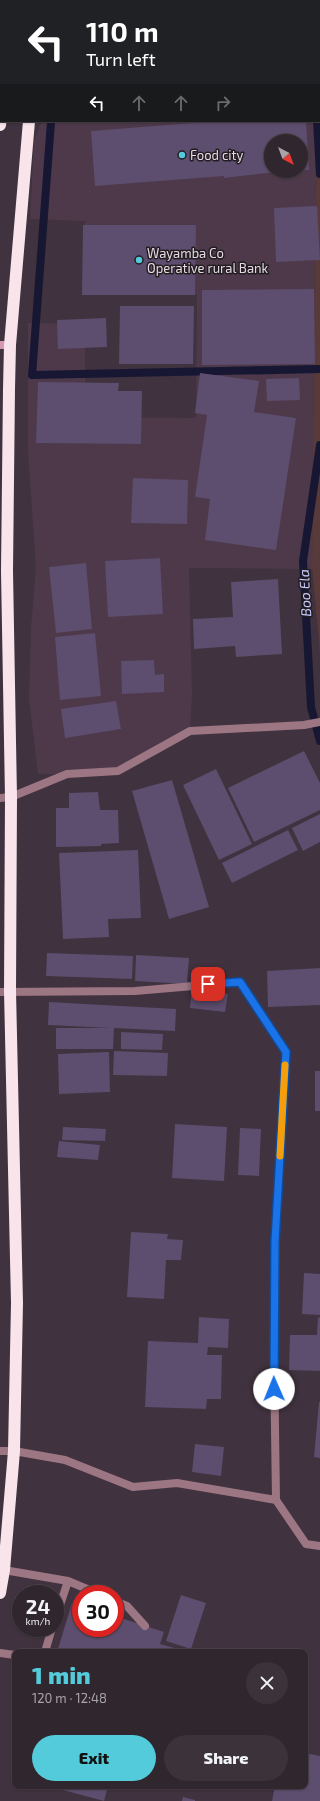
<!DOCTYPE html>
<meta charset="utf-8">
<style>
body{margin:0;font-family:"Exo 2",sans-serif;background:#3c323a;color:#f1f3f6;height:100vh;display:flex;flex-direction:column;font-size:15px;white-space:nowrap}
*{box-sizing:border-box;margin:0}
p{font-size:13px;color:#a8a5aa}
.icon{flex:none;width:22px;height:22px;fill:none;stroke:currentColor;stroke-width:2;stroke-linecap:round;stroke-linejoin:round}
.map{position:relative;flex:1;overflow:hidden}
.side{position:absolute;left:12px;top:1649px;width:296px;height:140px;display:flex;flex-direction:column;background:#30262e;border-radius:8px;box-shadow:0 1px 3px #0004,0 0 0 1px #4b434a}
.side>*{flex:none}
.guide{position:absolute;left:0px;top:0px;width:320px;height:122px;box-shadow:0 1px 3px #0004,0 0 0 1px #4b434a;background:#202124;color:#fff;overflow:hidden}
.needle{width:26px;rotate:139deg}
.buttons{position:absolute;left:264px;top:134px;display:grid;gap:8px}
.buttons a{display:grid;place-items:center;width:44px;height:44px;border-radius:50%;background:#30262e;box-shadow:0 1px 3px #0004,0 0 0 1px #4b434a;font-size:20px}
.speed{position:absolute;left:12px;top:1585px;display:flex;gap:8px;font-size:20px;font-weight:700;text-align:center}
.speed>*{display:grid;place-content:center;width:52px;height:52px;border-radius:50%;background:#30262e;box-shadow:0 1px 3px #0004,0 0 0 1px #4b434a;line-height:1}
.speed small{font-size:10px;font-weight:400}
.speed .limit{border:6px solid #d22;background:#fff;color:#111}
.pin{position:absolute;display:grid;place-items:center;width:34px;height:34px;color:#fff;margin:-17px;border-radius:8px;box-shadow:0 2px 6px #0006}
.me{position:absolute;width:44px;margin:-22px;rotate:359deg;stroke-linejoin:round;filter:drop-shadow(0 0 3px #0008)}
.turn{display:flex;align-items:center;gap:14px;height:84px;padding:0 20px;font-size:18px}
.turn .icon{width:52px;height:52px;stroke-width:2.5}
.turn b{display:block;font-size:28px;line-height:34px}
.lanes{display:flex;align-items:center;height:38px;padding:0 20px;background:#0003;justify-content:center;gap:20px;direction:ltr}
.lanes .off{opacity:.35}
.round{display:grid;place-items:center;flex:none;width:42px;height:42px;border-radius:21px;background:#3c323a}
.overview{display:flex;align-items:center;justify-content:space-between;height:68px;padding:0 20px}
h1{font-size:24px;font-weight:800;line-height:30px;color:#53cbdb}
.action{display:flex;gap:8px;margin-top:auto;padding:8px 20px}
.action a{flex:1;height:46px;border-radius:24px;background:#53cbdb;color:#111;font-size:16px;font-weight:800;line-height:46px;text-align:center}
.action a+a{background:#3c323a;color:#f1f3f6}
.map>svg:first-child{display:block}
.built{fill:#4d394a;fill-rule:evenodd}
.green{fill:#593a3a}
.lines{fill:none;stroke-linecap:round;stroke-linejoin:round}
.stream{stroke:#171734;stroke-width:8}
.building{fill:#5d4d6e}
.lane{stroke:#9d7683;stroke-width:8}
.street{stroke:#9d7683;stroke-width:8}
.secondary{stroke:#d598ae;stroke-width:8}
.highway{stroke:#f8e4ea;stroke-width:12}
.route-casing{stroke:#114b97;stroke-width:10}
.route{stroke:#1a73e8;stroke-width:7}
.slow{stroke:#f59e0b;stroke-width:7}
.poi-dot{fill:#53cbdb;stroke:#231d22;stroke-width:1.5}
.labels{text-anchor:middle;stroke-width:3;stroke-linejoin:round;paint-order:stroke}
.poi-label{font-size:13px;fill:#e4dbe2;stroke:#231d22;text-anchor:start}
.water-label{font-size:14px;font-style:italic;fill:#c6c9fb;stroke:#231d22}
</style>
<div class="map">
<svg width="320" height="1801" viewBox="0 0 320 1801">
<rect width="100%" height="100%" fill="#40323e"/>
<path class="built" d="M42,121H316L312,569L189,568L192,694L190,731L118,771L67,774H38L29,699L31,628L36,568L28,450V323L85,324V417L196,418L197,294L82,295L85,221L30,219L34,141ZM271,141H301V171H271Z"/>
<path class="green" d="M313,0H320V653L312,566L316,121H319V1Z"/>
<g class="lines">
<path class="stream" d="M308,0V1
M317,121L320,174
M51,122L32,375L320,369
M320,445L303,561L311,707L320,741"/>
</g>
<path class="building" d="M218,121H306L309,170H301V141H271V171L276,172L224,178V176L95,186L91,131Z
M317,206L320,260L276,262L274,208Z
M83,225H196L195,295H82Z
M314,289L315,364L202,365V290Z
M120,306H194L193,364H119Z
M106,318L107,347L58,349L57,320Z
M200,373L259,381L254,412L296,418L276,550L205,540L210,499L195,497L207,415L195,413Z
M299,378L300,400L267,401L266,379Z
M38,382L119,383L118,391H142L141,444L36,443Z
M133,478L188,480L187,524L131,523Z
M160,558L163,614L108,617L105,561Z
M86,563L92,629L56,633L49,567Z
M278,579L282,654L236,657L235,646L194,649L193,619L233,617L231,582Z
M95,633L101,696L60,700L55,637Z
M154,660L155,675L164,674V692L122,694L121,661Z
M116,701L121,729L65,738L61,709Z
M304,751L320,783V810L254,842L228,788Z
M216,769L252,844L219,860L183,785Z
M172,780L209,907L169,919L132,791Z
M98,792L100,810H118L119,843L101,844V846L56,847V808H69V793Z
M320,814V842L303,851L292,828Z
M288,830L298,850L232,883L222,863Z
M138,850L141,918L108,919L109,937L63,939L59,853Z
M47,953L133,956L132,979L46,976Z
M136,955L189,958L187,984L135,981Z
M320,968V1005L268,1007L267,971Z
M192,990L228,994L225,1012L190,1008Z
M49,1002L176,1009L175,1031L114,1028L113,1049H56V1028H110L48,1025Z
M121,1032L163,1034L162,1050L121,1049Z
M114,1051L168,1053L167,1076L113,1075Z
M109,1052L110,1092L59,1094L58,1054Z
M315,1071H320V1111H315Z
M175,1124L227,1127L224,1181L172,1178Z
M63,1127L106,1129L105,1141L62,1140Z
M240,1128L261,1129L259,1176L238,1175Z
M59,1141L100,1145L98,1160L57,1157Z
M131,1232L168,1234L167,1239L183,1240L181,1260H166L164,1299L127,1297Z
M304,1273L320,1274V1315L302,1314Z
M199,1317L229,1319L228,1348L208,1347L207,1355H222L221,1399H207L206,1409L145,1407L148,1341L198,1343Z
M318,1317L320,1318V1371L289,1370L290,1335H317Z
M319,1402H320V1458L314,1457Z
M195,1444L224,1447L221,1476L192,1472Z
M181,1595L206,1603L191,1649L166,1641Z
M72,1603L81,1606V1628H115V1616L164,1632L160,1644L178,1649V1652H57Z
M305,1753L320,1756V1801H272L275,1786H305Z
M48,1786H108L104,1801Z
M183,1797L195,1800V1801H182Z"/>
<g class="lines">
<path class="lane" d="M4,1570L68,1581L99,1594
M115,1601L127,1606L145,1626
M55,1620L68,1581
M45,1652L52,1628
M0,1653L15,1655"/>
<path class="street" d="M0,798L11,797L67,774L118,771L190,731L304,725L320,722
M0,992L135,991L240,982L286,1052L275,1241L274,1357L276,1500
M0,1451H14L65,1460L133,1487L177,1483L276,1500L306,1544L320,1546"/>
<path class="secondary" d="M0,345H10"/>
<path class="highway" d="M10,0V1
M38,1V0
M0,125L1,117
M0,1593L4,1570L14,1451L17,1303L10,991L11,797L7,571L9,389L10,345L29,121"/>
</g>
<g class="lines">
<g class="route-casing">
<path id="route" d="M208,984L240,982L286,1052L275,1241L274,1389"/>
</g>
<use href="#route" class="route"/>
<path class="slow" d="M280,1156L285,1065"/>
</g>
<g class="poi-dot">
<circle cx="182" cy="155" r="4"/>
<circle cx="139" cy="260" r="4"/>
</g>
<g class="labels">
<g class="poi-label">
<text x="190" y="160">Food city</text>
<text x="147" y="258">Wayamba Co<tspan x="147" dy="15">Operative rural Bank</tspan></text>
</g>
<g class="water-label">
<text transform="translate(305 593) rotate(-93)" y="5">Boo Ela</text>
</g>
</g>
</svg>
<div class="buttons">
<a><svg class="needle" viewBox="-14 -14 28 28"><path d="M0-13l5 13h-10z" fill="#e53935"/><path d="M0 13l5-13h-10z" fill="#a8a5aa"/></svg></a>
</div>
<div class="speed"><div>24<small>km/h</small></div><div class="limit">30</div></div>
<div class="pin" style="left:208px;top:984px;background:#d93025"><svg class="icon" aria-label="arrive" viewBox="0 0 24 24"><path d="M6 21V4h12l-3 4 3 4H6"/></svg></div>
<svg class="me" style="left:274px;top:1389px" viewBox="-20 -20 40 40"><circle r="19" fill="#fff"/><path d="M0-13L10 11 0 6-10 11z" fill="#1a73e8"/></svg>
<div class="guide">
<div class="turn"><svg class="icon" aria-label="left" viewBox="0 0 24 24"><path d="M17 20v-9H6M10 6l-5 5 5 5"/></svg><div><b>110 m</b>Turn left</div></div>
<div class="lanes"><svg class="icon" aria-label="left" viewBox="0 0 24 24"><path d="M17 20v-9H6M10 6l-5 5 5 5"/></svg><svg class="icon off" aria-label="ahead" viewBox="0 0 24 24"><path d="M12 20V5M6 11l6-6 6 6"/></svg><svg class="icon off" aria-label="ahead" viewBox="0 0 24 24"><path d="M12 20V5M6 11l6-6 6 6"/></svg><svg class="icon off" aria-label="right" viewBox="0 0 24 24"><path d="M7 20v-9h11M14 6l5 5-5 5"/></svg></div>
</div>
<section class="side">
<div class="overview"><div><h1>1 min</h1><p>120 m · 12:48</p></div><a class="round"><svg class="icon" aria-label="close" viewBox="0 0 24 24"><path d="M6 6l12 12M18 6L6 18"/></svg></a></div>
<div class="action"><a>Exit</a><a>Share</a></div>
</section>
</div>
